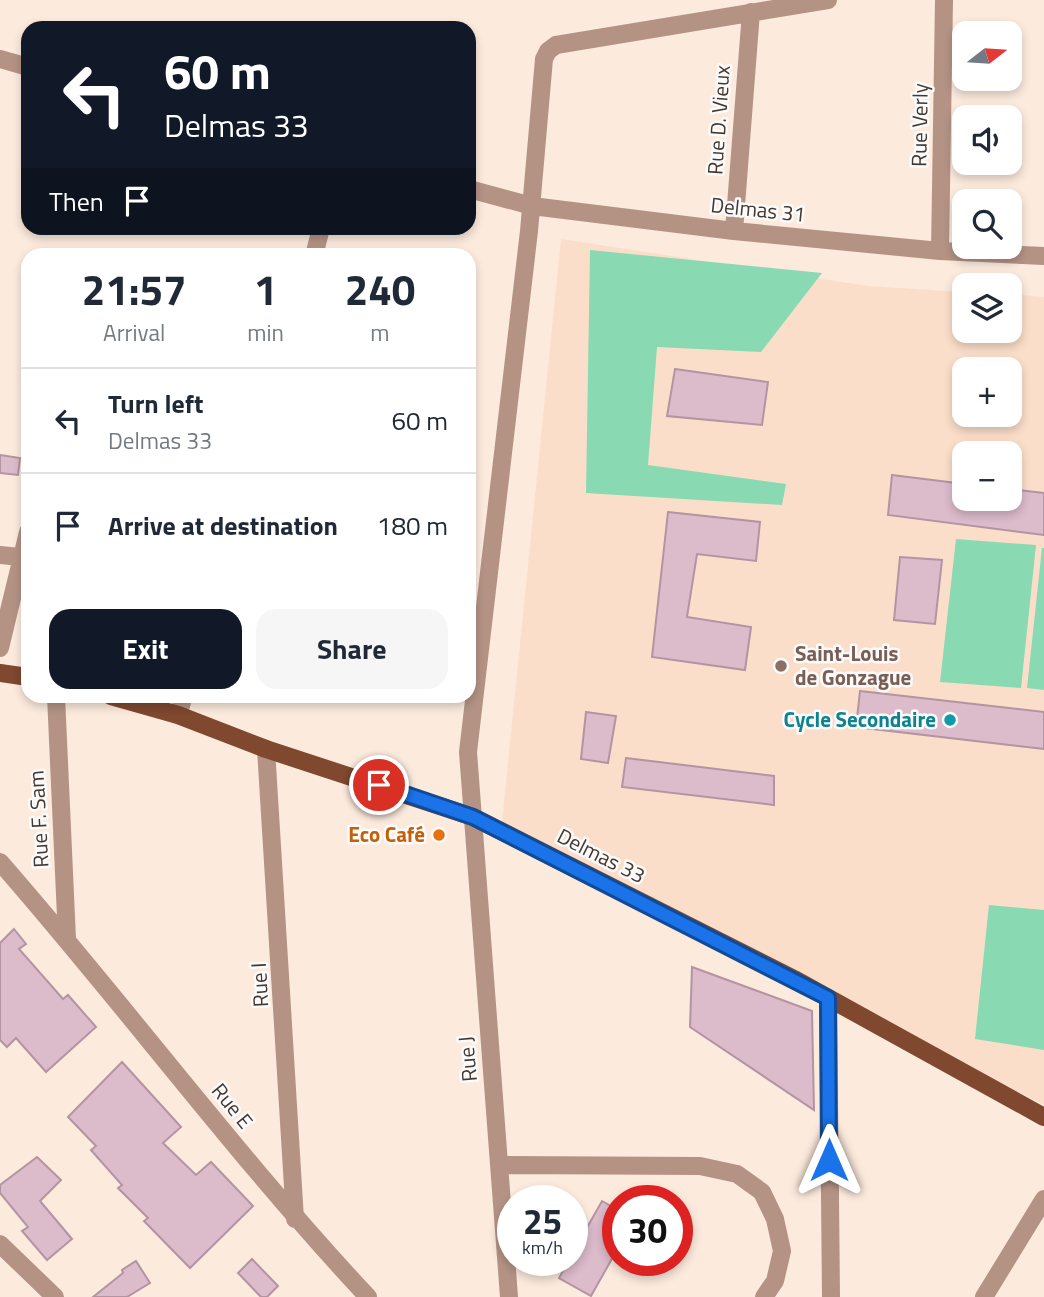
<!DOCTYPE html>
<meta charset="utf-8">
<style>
body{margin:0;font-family:"Titillium Web",sans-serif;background:#f6f6f7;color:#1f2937;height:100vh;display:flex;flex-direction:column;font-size:26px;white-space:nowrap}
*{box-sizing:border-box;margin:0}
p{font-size:23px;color:#747a83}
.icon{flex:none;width:38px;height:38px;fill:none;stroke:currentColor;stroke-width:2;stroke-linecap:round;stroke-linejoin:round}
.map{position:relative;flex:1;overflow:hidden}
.drawer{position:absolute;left:21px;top:248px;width:455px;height:455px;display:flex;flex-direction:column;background:#fff;border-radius:21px;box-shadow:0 4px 10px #0003}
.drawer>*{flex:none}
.guide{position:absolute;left:21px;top:21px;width:455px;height:214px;border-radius:21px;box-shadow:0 4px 10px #0003;background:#111827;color:#fff;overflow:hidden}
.needle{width:46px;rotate:73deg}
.fabs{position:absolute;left:952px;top:21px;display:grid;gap:14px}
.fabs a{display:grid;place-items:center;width:70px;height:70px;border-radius:14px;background:#fff;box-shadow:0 4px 10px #0003;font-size:35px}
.speed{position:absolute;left:497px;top:1185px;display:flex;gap:14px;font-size:35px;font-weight:700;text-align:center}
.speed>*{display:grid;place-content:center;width:91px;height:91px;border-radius:50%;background:#fff;box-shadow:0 4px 10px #0003;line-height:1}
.speed small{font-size:18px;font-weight:400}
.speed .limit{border:10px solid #d22;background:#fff;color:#111}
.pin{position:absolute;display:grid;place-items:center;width:60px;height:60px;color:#fff;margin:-30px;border:4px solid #fff;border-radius:50%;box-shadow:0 2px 7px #0007}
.me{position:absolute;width:77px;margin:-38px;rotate:0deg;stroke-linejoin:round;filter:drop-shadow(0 0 5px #0008)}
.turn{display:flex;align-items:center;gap:24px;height:147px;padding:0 28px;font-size:32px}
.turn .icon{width:91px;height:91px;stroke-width:2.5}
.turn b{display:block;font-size:49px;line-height:60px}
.then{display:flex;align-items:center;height:66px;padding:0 28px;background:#0003;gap:14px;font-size:26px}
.eta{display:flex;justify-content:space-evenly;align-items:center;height:119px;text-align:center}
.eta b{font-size:42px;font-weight:700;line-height:49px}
.action{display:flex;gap:14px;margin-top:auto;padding:14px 28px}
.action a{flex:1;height:80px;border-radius:21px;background:#111827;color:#fff;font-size:28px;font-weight:700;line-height:80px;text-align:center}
.action a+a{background:#f6f6f7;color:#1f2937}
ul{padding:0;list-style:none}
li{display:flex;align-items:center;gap:21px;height:105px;padding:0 28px;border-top:2px solid #e0e1e3}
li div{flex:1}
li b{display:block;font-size:26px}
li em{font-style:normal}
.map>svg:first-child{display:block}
.built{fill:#fbdec9;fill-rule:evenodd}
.green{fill:#89d9b2}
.building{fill:#dcbbcb;stroke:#b394a3;stroke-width:2}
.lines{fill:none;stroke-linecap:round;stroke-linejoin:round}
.minor{stroke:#b49385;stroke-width:18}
.major{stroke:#7f482f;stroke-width:18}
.route-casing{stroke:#114b97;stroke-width:18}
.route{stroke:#1a73e8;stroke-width:12}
.education-dot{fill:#8d6e63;stroke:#fbfbfb;stroke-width:2.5}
.culture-dot{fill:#0f9aa8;stroke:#fbfbfb;stroke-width:2.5}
.food-dot{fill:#e8710a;stroke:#fbfbfb;stroke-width:2.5}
.labels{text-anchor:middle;stroke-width:5;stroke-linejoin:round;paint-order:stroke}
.street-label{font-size:21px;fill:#44382f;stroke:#fbfbfb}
.education-label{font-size:21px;font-weight:bold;fill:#785e54;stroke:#fbfbfb;text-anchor:start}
.culture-label{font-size:21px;font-weight:bold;fill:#0d838f;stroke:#fbfbfb;text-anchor:end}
.food-label{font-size:21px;font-weight:bold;fill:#c56008;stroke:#fbfbfb;text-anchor:end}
</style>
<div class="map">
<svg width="1044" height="1297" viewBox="0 0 1044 1297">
<rect width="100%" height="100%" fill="#fceadd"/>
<path class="built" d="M561,239L868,286L964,292V331H1010V294L1044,297V1105L501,832ZM964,369H1010V415H964ZM964,453H1010V499H964Z"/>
<path class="green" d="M590,250L822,273L761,352L657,347L648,465L786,484L782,505L586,493Z
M956,539L1036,545L1021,688L940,682Z
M1042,548H1044V690L1027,688Z
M989,905L1044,910V1050L975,1039Z"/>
<path class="building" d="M675,369L768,382L762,425L667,416Z
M0,455L20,458L18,475L0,473Z
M892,475L964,484V499H1010V489L1044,493V535L888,515Z
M668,512L760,522L756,561L697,554L687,617L751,627L745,670L652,657Z
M900,557L942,560L935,624L894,620Z
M860,691L1044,712V749L856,727Z
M586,712L616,716L608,763L581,759Z
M626,758L774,776V805L622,787Z
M14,929L26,944L19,949L63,999L68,995L96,1027L46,1072L16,1038L7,1047L0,1040V943Z
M692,967L812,1011L814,1110L690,1027Z
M122,1062L181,1127L163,1143L196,1175L211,1162L253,1206L190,1268L144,1221L148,1218L118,1188L122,1185L91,1150L96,1146L68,1117Z
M37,1157L61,1180L40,1201L72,1239L47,1260L22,1231L28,1227L0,1193V1185Z
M602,1201L618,1210V1248L591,1296L559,1278L569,1260H572V1254Z
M252,1259L278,1286L267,1297H261L238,1273Z
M136,1261L150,1283L127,1297H93L123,1273L122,1270Z"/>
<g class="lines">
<path class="minor" d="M0,59L28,67
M469,189L532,206L734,231L940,251L1044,256
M734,231L751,12
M940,251L944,0
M314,256L321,228
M0,555L20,557
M0,648L28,532
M56,696L67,939
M178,715L184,696
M266,749L295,1219
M0,862C125,1005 238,1158 368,1297
M828,998L831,1297
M500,1165L700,1166L737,1174L762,1192L775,1219L782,1251L775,1281L764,1297
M0,1244L55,1297
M509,1297L468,752L529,231L544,59L548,51L556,45L828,0
M984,1297L1044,1199"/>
<path class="major" d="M0,673L28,677
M111,696L178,715L266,749L473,817L794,979L1044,1117"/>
</g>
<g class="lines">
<g class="route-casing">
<path id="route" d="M379,785L473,817L828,998L829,1160"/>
</g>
<use href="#route" class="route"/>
</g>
<circle class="education-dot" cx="781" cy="666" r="7"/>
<circle class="culture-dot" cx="950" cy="720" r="7"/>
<circle class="food-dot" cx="439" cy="835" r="7"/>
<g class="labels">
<g class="street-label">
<text transform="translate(719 120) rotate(-86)" y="7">Rue D. Vieux</text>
<text transform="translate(920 125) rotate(-89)" y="7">Rue Verly</text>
<text transform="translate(758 210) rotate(6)" y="7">Delmas 31</text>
<text transform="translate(39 819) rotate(-93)" y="7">Rue F. Sam</text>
<text transform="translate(601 856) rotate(27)" y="7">Delmas 33</text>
<text transform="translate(260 985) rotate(-93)" y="7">Rue I</text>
<text transform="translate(468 1059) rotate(-95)" y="7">Rue J</text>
<text transform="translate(232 1106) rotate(51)" y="7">Rue E</text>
</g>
<g class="education-label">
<text x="795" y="661">Saint-Louis<tspan x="795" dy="24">de Gonzague</tspan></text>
</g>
<g class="culture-label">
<text x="936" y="727">Cycle Secondaire</text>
</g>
<g class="food-label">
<text x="425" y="842">Eco Café</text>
</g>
</g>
</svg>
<div class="fabs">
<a><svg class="needle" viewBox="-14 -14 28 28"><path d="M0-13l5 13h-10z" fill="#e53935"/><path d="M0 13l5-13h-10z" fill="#747a83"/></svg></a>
<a><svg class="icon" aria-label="sound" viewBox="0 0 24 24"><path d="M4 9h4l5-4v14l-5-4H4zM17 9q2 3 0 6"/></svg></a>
<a><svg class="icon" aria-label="search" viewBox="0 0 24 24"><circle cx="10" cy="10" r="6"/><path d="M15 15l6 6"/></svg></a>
<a><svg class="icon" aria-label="layers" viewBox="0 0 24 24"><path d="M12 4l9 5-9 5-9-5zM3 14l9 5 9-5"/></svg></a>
<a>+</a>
<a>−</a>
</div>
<div class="speed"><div>25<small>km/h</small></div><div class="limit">30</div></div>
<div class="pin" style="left:379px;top:785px;background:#d93025"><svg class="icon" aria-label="arrive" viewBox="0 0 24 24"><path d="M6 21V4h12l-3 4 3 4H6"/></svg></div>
<svg class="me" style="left:829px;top:1160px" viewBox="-20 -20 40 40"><path d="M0-17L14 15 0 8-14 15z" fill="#1a73e8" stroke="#fff" stroke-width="4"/></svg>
<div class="guide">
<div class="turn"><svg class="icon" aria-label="left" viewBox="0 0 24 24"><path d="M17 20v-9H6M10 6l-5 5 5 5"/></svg><div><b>60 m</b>Delmas 33</div></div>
<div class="then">Then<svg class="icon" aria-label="arrive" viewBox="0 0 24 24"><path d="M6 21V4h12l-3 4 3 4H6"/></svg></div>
</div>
<section class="drawer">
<div class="eta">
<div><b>21:57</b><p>Arrival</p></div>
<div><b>1</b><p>min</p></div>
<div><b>240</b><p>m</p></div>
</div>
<ul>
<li><svg class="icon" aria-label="left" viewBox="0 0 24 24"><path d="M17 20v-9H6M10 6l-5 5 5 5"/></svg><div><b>Turn left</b><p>Delmas 33</p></div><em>60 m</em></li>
<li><svg class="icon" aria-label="arrive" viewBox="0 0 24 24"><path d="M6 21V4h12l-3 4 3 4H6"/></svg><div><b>Arrive at destination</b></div><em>180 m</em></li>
</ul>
<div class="action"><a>Exit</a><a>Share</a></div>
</section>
</div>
